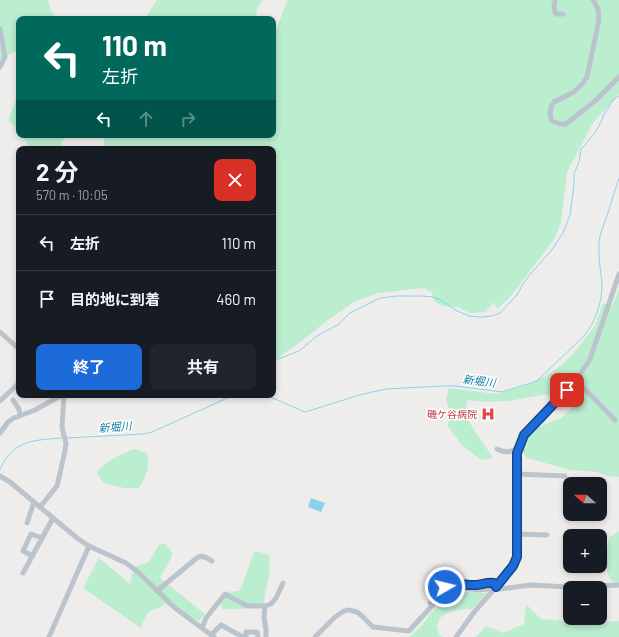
<!DOCTYPE html>
<html lang="ja">
<meta charset="utf-8">
<style>
body{margin:0;font-family:Barlow,"Noto Sans JP",sans-serif;background:#20242c;color:#f1f3f6;height:100vh;display:flex;flex-direction:column;font-size:15px;white-space:nowrap}
*{box-sizing:border-box;margin:0}
p{font-size:13px;color:#9ea1a6}
.icon{flex:none;width:22px;height:22px;fill:none;stroke:currentColor;stroke-width:2;stroke-linecap:round;stroke-linejoin:round}
.map{position:relative;flex:1;overflow:hidden}
.panel{position:absolute;left:16px;top:146px;width:260px;height:252px;display:flex;flex-direction:column;background:#171b24;border-radius:8px;box-shadow:0 2px 6px #0003}
.panel>*{flex:none}
.hud{position:absolute;left:16px;top:16px;width:260px;height:122px;border-radius:8px;box-shadow:0 2px 6px #0003;background:#00695c;color:#fff;overflow:hidden}
.needle{width:26px;rotate:290deg}
.buttons{position:absolute;left:563px;top:477px;display:grid;gap:8px}
.buttons a{display:grid;place-items:center;width:44px;height:44px;border-radius:8px;background:#171b24;box-shadow:0 2px 6px #0003;font-size:20px}
.pin{position:absolute;display:grid;place-items:center;width:34px;height:34px;color:#fff;margin:-17px;border-radius:8px;box-shadow:0 2px 6px #0006}
.me{position:absolute;width:44px;margin:-22px;rotate:82deg;stroke-linejoin:round;filter:drop-shadow(0 0 3px #0008)}
.turn{display:flex;align-items:center;gap:14px;height:84px;padding:0 20px;font-size:18px}
.turn .icon{width:52px;height:52px;stroke-width:2.5}
.turn b{display:block;font-size:28px;line-height:34px}
.lanes{display:flex;align-items:center;height:38px;padding:0 20px;background:#0003;justify-content:center;gap:20px;direction:ltr}
.lanes .off{opacity:.35}
.round{display:grid;place-items:center;flex:none;width:42px;height:42px;border-radius:8px;background:#20242c}
.overview{display:flex;align-items:center;justify-content:space-between;height:68px;padding:0 20px}
h1{font-size:24px;font-weight:700;line-height:30px}
.primary-button{display:flex;gap:8px;margin-top:auto;padding:8px 20px}
.primary-button a{flex:1;height:46px;border-radius:8px;background:#1d6bd9;color:#fff;font-size:16px;font-weight:700;line-height:46px;text-align:center}
.primary-button a+a{background:#20242c;color:#f1f3f6}
ul{padding:0;list-style:none}
li{display:flex;align-items:center;gap:12px;height:56px;padding:0 20px;border-top:1px solid #363941}
li div{flex:1}
li b{display:block;font-size:15px}
li em{font-style:normal}
.map>svg:first-child{display:block}
.green{fill:#bbedcf}
.water{fill:#88d3e9}
.lines{fill:none;stroke-linecap:round;stroke-linejoin:round}
.stream{stroke:#88d3e9;stroke-width:1}
.minor{stroke:#bbc4cc;stroke-width:5}
.route-casing{stroke:#13468d;stroke-width:10}
.route{stroke:#1d6bd9;stroke-width:7}
.labels{text-anchor:middle;stroke-width:3;stroke-linejoin:round;paint-order:stroke}
.health-label{font-size:10px;fill:#be3a42;stroke:#fff;text-anchor:end}
.water-label{font-size:11px;font-style:italic;fill:#0f80a2;stroke:#fff}
</style>
<div class="map">
<svg width="619" height="637" viewBox="0 0 619 637">
<rect width="100%" height="100%" fill="#efecec"/>
<path class="green" d="M0,0H48L50,8L56,19H19V49L0,60Z
M157,0H263C258,6 255,11 257,19H145Z
M288,0H619V94L593,123L567,172L561,222L555,238L510,297L497,309L494,302L486,312L470,313L458,307L443,306L435,302L432,295L433,293L424,288L378,293L354,302L328,320L295,346L273,361V149H104V140L101,135H273V39L285,6Z
M19,93V132L8,120Z
M21,135H67L61,143L62,149H29L25,140Z
M619,289V477L607,476L597,472L570,470L527,458L519,448L517,441L522,434L561,418L571,409L576,401L573,396L549,394L508,401L485,402L467,400L465,415L474,430L493,458L481,460L462,445L448,427L449,410L446,399L449,388L497,394L527,385L548,375L564,363L578,348L595,326L603,303L612,306Z
M134,449L147,453C150,468 147,475 139,488H124L104,483L97,474L100,468L114,458Z
M619,531V588L609,578L605,561L609,538Z
M165,543L173,554L160,578L205,614L199,621L164,604C160,608 159,608 155,609C146,612 144,620 141,628L83,588L99,558L130,584L134,567L149,562L159,545Z
M256,551L269,555L270,571L263,604C250,609 237,609 223,609L220,604L222,600L228,592L239,591L242,586L253,554Z
M468,592L487,593L472,609C463,609 449,610 441,617C439,619 438,623 437,626L439,634L443,637H410L422,625L432,612L449,596Z
M526,604L541,619L585,623L619,621V637H476L486,626L503,633L524,624Z"/>
<path class="water" d="M311,498L325,503L321,512L308,507Z"/>
<g class="lines">
<path class="stream" d="M273,363L278,359L299,351L317,336L339,324L350,313L380,298L397,296H423L433,297L441,300L457,311L469,316L481,317L492,316L500,313L517,295L523,284L531,273L551,251L563,233L570,215L574,185V174L579,162L581,149L585,145L596,131L601,122L604,114L614,99L619,96
M266,395L305,412L363,394L386,389L441,386H455L502,392L534,382L538,380L584,336C595,322 602,303 602,285C601,271 598,257 599,242C600,233 604,224 607,216C611,203 615,190 619,178
M67,438L143,434L152,432L234,395
M0,469C13,440 34,440 62,438"/>
<path class="minor" d="M555,0L554,6L555,12L556,14H563
M593,0L598,9L599,20L587,77L582,84L574,92L554,102L552,105L550,112L551,119L552,121L560,124H566L567,123L595,101L619,77
M0,29L5,57L0,67
M0,332L19,349
M576,380L615,420
M13,400L19,409L20,416
M0,401L19,383
M0,433L8,422L14,418L35,410L62,395
M497,449C505,453 511,453 519,447
M517,474L565,476
M0,476L10,482L77,538L89,546L126,563L138,572L175,608L214,637
M40,507L57,486L65,451L66,444L62,427L64,395
M27,523L34,502
M517,534L547,535
M33,556L23,551L31,534L42,538
M23,573L53,518
M157,591L198,557C203,555 207,558 212,561
M430,603C439,592 445,583 460,583C464,583 468,585 472,585C480,585 486,582 494,583L496,587L500,589L531,585L568,587L619,585
M265,606L264,617L266,630V637
M202,628L206,618L225,594L247,606H265L271,604L276,598L283,583
M211,635L221,625L243,637
M49,637L89,546
M246,637V632H257L258,637
M315,637L335,617L344,611L349,610L357,612L362,616L373,627L409,631L441,596L449,591L463,588L478,590L488,589L494,590
M456,637L475,611L496,587L513,567L517,557L518,549L517,534V453L524,435L579,376L590,359L619,274"/>
</g>
<g class="lines">
<g class="route-casing">
<path id="route" d="M445,587C457,581 465,586 477,585C483,584 488,582 494,583L496,587L513,566L517,557V453L524,435L567,390"/>
</g>
<use href="#route" class="route"/>
</g>
<defs>
<g id="hospital-bare" transform="scale(1.08)"><path d="M-5-5h3v3.5h4V-5h3V5h-3V1.5h-4V5h-3Z" fill="#e0444e" stroke="#fff" stroke-width="2.5" paint-order="stroke"/></g>
</defs>
<g fill-rule="evenodd">
<use href="#hospital-bare" x="488" y="414"/>
</g>
<g class="labels">
<g class="health-label">
<text x="477" y="418">磯ケ谷病院</text>
</g>
<g class="water-label">
<text transform="translate(479 381) rotate(7)" y="4">新堀川</text>
<text transform="translate(115 427) rotate(-4)" y="4">新堀川</text>
</g>
</g>
</svg>
<div class="buttons">
<a><svg class="needle" viewBox="-14 -14 28 28"><path d="M0-13l5 13h-10z" fill="#e53935"/><path d="M0 13l5-13h-10z" fill="#9ea1a6"/></svg></a>
<a>+</a>
<a>−</a>
</div>
<div class="pin" style="left:567px;top:390px;background:#d93025"><svg class="icon" aria-label="arrive" viewBox="0 0 24 24"><path d="M6 21V4h12l-3 4 3 4H6"/></svg></div>
<svg class="me" style="left:445px;top:587px" viewBox="-20 -20 40 40"><circle r="17" fill="#1d6bd9" stroke="#fff" stroke-width="3"/><path d="M0-11L8 9 0 5-8 9z" fill="#fff"/></svg>
<div class="hud">
<div class="turn"><svg class="icon" aria-label="left" viewBox="0 0 24 24"><path d="M17 20v-9H6M10 6l-5 5 5 5"/></svg><div><b>110 m</b>左折</div></div>
<div class="lanes"><svg class="icon" aria-label="left" viewBox="0 0 24 24"><path d="M17 20v-9H6M10 6l-5 5 5 5"/></svg><svg class="icon off" aria-label="ahead" viewBox="0 0 24 24"><path d="M12 20V5M6 11l6-6 6 6"/></svg><svg class="icon off" aria-label="right" viewBox="0 0 24 24"><path d="M7 20v-9h11M14 6l5 5-5 5"/></svg></div>
</div>
<section class="panel">
<div class="overview"><div><h1>2 分</h1><p>570 m · 10:05</p></div><a class="round" style="background:#d93025;color:#fff"><svg class="icon" aria-label="close" viewBox="0 0 24 24"><path d="M6 6l12 12M18 6L6 18"/></svg></a></div>
<ul>
<li><svg class="icon" aria-label="left" viewBox="0 0 24 24"><path d="M17 20v-9H6M10 6l-5 5 5 5"/></svg><div><b>左折</b></div><em>110 m</em></li>
<li><svg class="icon" aria-label="arrive" viewBox="0 0 24 24"><path d="M6 21V4h12l-3 4 3 4H6"/></svg><div><b>目的地に到着</b></div><em>460 m</em></li>
</ul>
<div class="primary-button"><a>終了</a><a>共有</a></div>
</section>
</div>
